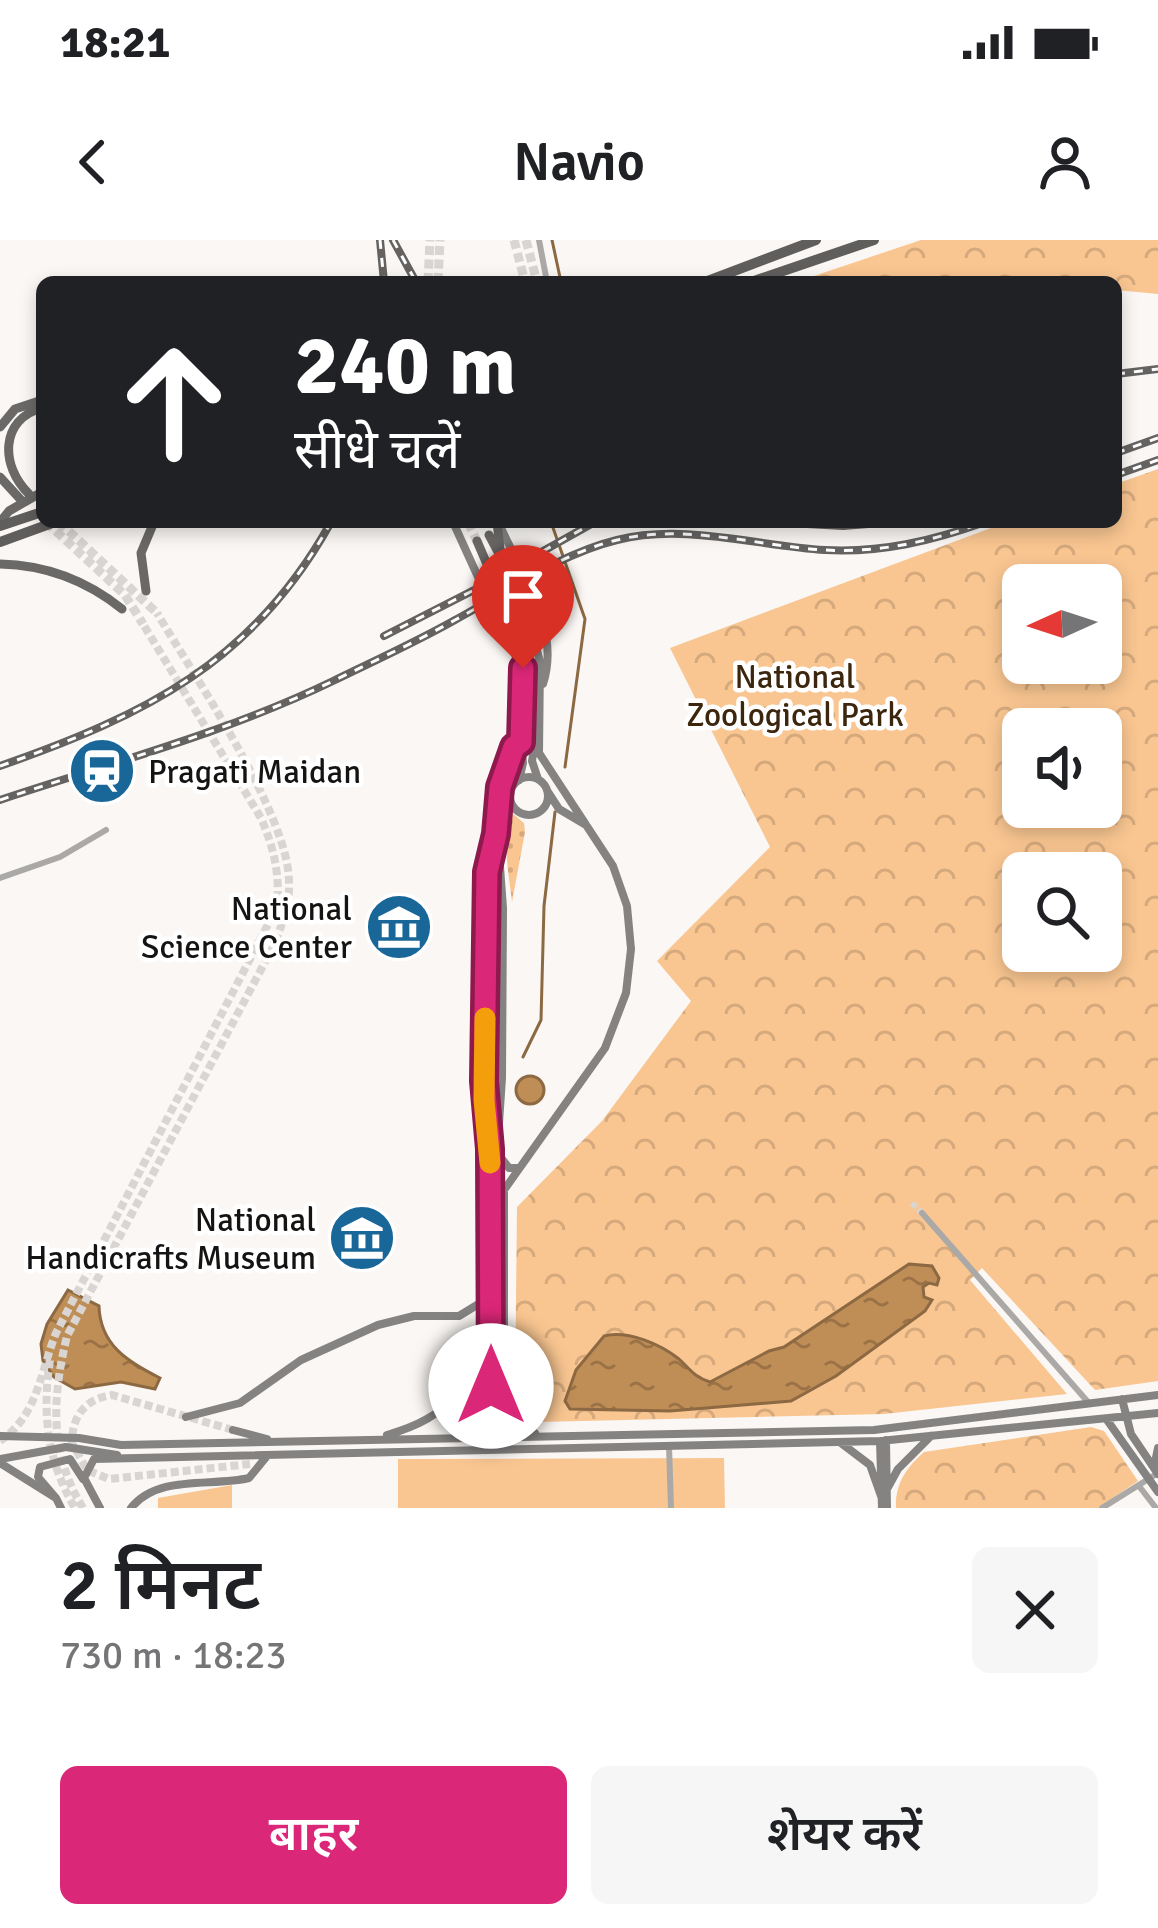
<!DOCTYPE html>
<html lang="hi">
<meta charset="utf-8">
<style>
body{margin:0;font-family:Signika,"Noto Sans Devanagari",sans-serif;background:#f6f6f6;color:#202124;height:100vh;display:flex;flex-direction:column;font-size:45px;white-space:nowrap}
*{box-sizing:border-box;margin:0}
p{font-size:39px;color:#757577}
.icon{flex:none;width:66px;height:66px;fill:none;stroke:currentColor;stroke-width:2;stroke-linecap:round;stroke-linejoin:round}
.map{position:relative;height:1268px;overflow:hidden}
.sheet{display:flex;flex-direction:column;background:#fff;flex:1}
.sheet>*{flex:none}
.banner{position:absolute;left:36px;top:36px;width:1086px;height:252px;border-radius:18px;box-shadow:0 6px 18px #0003;background:#202124;color:#fff;overflow:hidden}
.needle{width:78px;rotate:267deg}
.fabs{position:absolute;left:1002px;top:324px;display:grid;gap:24px}
.fabs a{display:grid;place-items:center;width:120px;height:120px;border-radius:18px;background:#fff;box-shadow:0 6px 18px #0003;font-size:60px}
.pin{position:absolute;display:grid;place-items:center;width:102px;height:102px;color:#fff;margin:-123px -51px;border-radius:50% 50% 50% 0;rotate:-45deg;box-shadow:0 0 12px #0007}
.pin .icon{rotate:45deg}
.me{position:absolute;width:132px;margin:-66px;rotate:0deg;stroke-linejoin:round;filter:drop-shadow(0 0 9px #0008)}
.turn{display:flex;align-items:center;gap:42px;height:252px;padding:0 60px;font-size:54px}
.turn .icon{width:156px;height:156px;stroke-width:2.5}
.turn b{display:block;font-size:84px;line-height:102px}
.round{display:grid;place-items:center;flex:none;width:126px;height:126px;border-radius:18px;background:#f6f6f6}
.headline{display:flex;align-items:center;justify-content:space-between;height:204px;padding:0 60px}
h1{font-size:72px;font-weight:600;line-height:90px}
.action{display:flex;gap:24px;margin-top:auto;padding:24px 60px}
.action a{flex:1;height:138px;border-radius:18px;background:#db2777;color:#fff;font-size:48px;font-weight:600;line-height:138px;text-align:center}
.action a+a{background:#f6f6f6;color:#202124}
.status{display:flex;justify-content:space-between;align-items:center;height:84px;padding:0 60px;background:#fff;direction:ltr}
.status svg{height:33px;fill:currentColor}
header{display:flex;justify-content:space-between;align-items:center;height:156px;padding:0 60px;background:#fff;font-size:54px;font-weight:600}
.map>svg:first-child{display:block}
.grass{fill:url(#grass-dots)}
.park{fill:url(#park-crowns);fill-rule:evenodd}
.pitch{fill:#f9c691}
.water{fill:url(#water-ripples);stroke:#8c6942;stroke-width:3}
.lines{fill:none;stroke-linecap:round;stroke-linejoin:round}
.stream{stroke:#8c6942;stroke-width:3}
.minor-tunnel{stroke:#d8d5d2;stroke-width:6;stroke-dasharray:6 3;stroke-linecap:butt}
.secondary-tunnel{stroke:#d8d5d2;stroke-width:8;stroke-dasharray:8 4;stroke-linecap:butt}
.primary-tunnel{stroke:#d8d5d2;stroke-width:9;stroke-dasharray:9 4.5;stroke-linecap:butt}
.minor{stroke:#aaa9a8;stroke-width:6}
.secondary{stroke:#858382;stroke-width:8}
.primary{stroke:#6b6967;stroke-width:9}
.trunk{stroke:#605e5c;stroke-width:10}
.rail-casing{stroke:#656361;stroke-width:8}
.rail{stroke:#fff;stroke-width:3;stroke-dasharray:9;stroke-linecap:butt}
.route-casing{stroke:#8e194d;stroke-width:30}
.route{stroke:#db2777;stroke-width:21}
.slow{stroke:#f59e0b;stroke-width:21}
.labels{text-anchor:middle;stroke-width:9;stroke-linejoin:round;paint-order:stroke}
.park-label{font-size:33px;fill:#3c260d;stroke:#fff}
.poi-label{font-size:33px;fill:#151413;stroke:#fff;text-anchor:end}
</style>
<div class="status"><b>18:21</b><svg viewBox="0 0 49 12"><path d="M0 12V9h3v3zM5 12V6h3v6zM10 12V3h3v9zM15 12V0h3v12zM26 1h20v11H26zM47 4h2v5h-2z"/></svg></div>
<header><svg class="icon" aria-label="back" viewBox="0 0 24 24"><path d="M15 5l-7 7 7 7"/></svg>Navio<svg class="icon" aria-label="person" viewBox="0 0 24 24"><circle cx="12" cy="8" r="4"/><path d="M4 21q1-7 8-7t8 7"/></svg></header>
<div class="map">
<svg width="1158" height="1268" viewBox="0 0 1158 1268">
<defs>
<pattern id="grass-dots" width="8" height="8" patternUnits="userSpaceOnUse" patternTransform="scale(3)"><rect width="8" height="8" fill="#f9c691"/><path d="M2 2h.1M6 6h.1" fill="none" stroke="#d5a97c" stroke-width="1.8" stroke-linecap="round"/></pattern>
<pattern id="park-crowns" width="20" height="18" patternUnits="userSpaceOnUse" patternTransform="scale(3)"><rect width="20" height="18" fill="#f9c691"/><path d="M2 6a3 3 0 1 1 6 0M12 15a3 3 0 1 1 6 0" fill="none" stroke="#d5a97c"/></pattern>
<pattern id="water-ripples" width="26" height="14" patternUnits="userSpaceOnUse" patternTransform="scale(3)"><rect width="26" height="14" fill="#bf8d56"/><path d="M2 4q2-2 4 0t4 0M15 11q2-2 4 0t4 0" fill="none" stroke="#9a7246"/></pattern>
</defs>
<rect width="100%" height="100%" fill="#faf7f4"/>
<path class="grass" d="M512,573L524,583L525,592L512,662C509,633 501,600 512,573Z"/>
<path class="park" d="M921,0H1158V54L1116,50V42H796Z
M1158,229V1141L1095,1150L982,1028L970,1040L1067,1154L884,1174L539,1182L515,1156L517,967L602,881L691,761L657,721L770,607L670,408L1007,282H1116V244ZM1023,345H1101V423H1023ZM1023,489H1101V567H1023ZM1023,633H1101V711H1023Z
M1091,1187L1104,1191L1138,1241L1098,1268H896C895,1244 906,1228 924,1212Z"/>
<path class="pitch" d="M724,1218L725,1268H398V1219Z
M232,1245V1268H158V1258Z"/>
<path class="water" d="M516 850a14 14 0 1 1 28 0a14 14 0 1 1-28 0Z
M909,1024L932,1026L939,1038L937,1045L929,1043L923,1047L924,1057L932,1060L925,1071L836,1136L791,1161L670,1171L570,1169L565,1161L576,1130L604,1096C628,1090 660,1104 679,1119C690,1129 694,1137 710,1142L769,1111L784,1107Z
M68,1050L99,1066C100,1105 128,1122 160,1138L155,1149L121,1142L75,1149L54,1137L43,1121L41,1104L47,1084Z"/>
<g class="lines">
<path class="stream" d="M552,0L561,42
M551,282L585,379L565,527
M523,817L541,780L544,666L555,572"/>
<path class="minor-tunnel" d="M912,963L922,973"/>
<path class="secondary-tunnel" d="M50,1120C42,1174 47,1221 75,1268
M233,1190L112,1155C85,1159 72,1176 72,1203L87,1230L109,1239L250,1224
M0,1201C38,1175 40,1133 56,1093L277,667C280,633 274,609 261,578L143,384
M83,1268C49,1213 52,1158 67,1096L274,705C282,684 290,665 289,642C289,575 193,434 157,373"/>
<path class="primary-tunnel" d="M514,0L525,42
M526,0L537,42
M428,42L430,0
M438,42L440,0
M46,282L125,355L143,384
M59,282L157,373
M468,282L477,301"/>
<path class="minor" d="M539,0L547,42
M0,638L60,617L106,590
M922,973L1088,1162
M669,1206L671,1268
M1139,1246L1156,1268
M1102,1268L1158,1233"/>
<path class="secondary" d="M453,282L509,405L523,428L521,502L514,507L508,524L496,572L503,668L502,838L499,883L490,912L491,1197
M501,288C523,336 561,390 543,444
M501,317L531,387L540,422L539,513L613,626L627,666L631,709L626,753L605,808L504,950V1197
M535,502L532,521L538,539
M510 556a19 19 0 1 1 38 0a19 19 0 1 1-38 0Z
M519,540L523,523L521,502
M548,552L559,569L586,585
M501,610L503,585L511,564
M490,908L484,860L487,631L494,600
M490,912L498,914L509,928H519
M1122,1159L1131,1194L1158,1234
M506,1162L517,1184L535,1193
M186,1177L240,1163L301,1120L378,1085L414,1076H459L490,1057
M1107,1180L1158,1252
M233,1190L267,1199
M387,1195C461,1173 464,1144 488,1078
M0,1196L79,1198L121,1205L874,1190L1158,1155
M886,1200L887,1268
M880,1201L882,1268
M841,1203L870,1225L881,1256
M0,1219L66,1207L117,1215
M0,1223L56,1258L61,1268
M1154,1227L1158,1208
M887,1249L898,1229L931,1196
M56,1258L38,1237L40,1227L70,1219L83,1239
M100,1268L84,1238L94,1219L880,1201L1158,1173
M131,1268C158,1234 211,1247 249,1238L267,1216"/>
<path class="primary" d="M0,187L15,169L42,160
M0,237L22,261
M29,254C0,226 0,179 42,168
M0,282L9,271L42,252
M497,282L501,317
M489,295L498,312
M477,301L520,401L523,428
M0,324C46,325 86,340 122,369
M146,351L141,313L154,282"/>
<path class="trunk" d="M705,42L816,0
M751,42L874,0
M0,286L42,272
M0,302L55,282"/>
<g class="rail-casing">
<path id="rail" d="M380,0L384,42
M393,0L416,42
M1116,134L1158,129
M1116,213L1158,198
M1116,235L1158,220
M771,282L843,286L894,282
M527,320L595,282
M384,396L480,347
M0,526C144,476 254,422 331,282
M0,560C111,523 228,492 333,441C374,421 416,402 455,380C507,352 559,314 617,300C684,283 758,306 825,310C881,313 932,301 985,282"/>
</g>
<use href="#rail" class="rail"/>
</g>
<g class="lines">
<g class="route-casing">
<path id="route" d="M491,1146L490,909L484,841L487,632L496,594L500,547L514,507L521,502L523,428"/>
</g>
<use href="#route" class="route"/>
<path class="slow" d="M485,778L484,860L490,923"/>
</g>
<defs>
<g id="station-disc" transform="scale(3.45)"><circle r="9.5" fill="#196699" stroke="#fff"/><path d="M-3-6H3Q5-6 5-4V2Q5 4 3 4L4.5 6H3L1.5 4h-3L-3 6H-4.5L-3 4Q-5 4-5 2V-4Q-5-6-3-6ZM-3.5-4v3h7v-3ZM-3.5 1v1.5H-2V1ZM2 1v1.5H3.5V1Z" fill="#fff"/></g>
<g id="museum-disc" transform="scale(3.45)"><circle r="9.5" fill="#196699" stroke="#fff"/><path d="M0-6L6-3V-2H-6V-3ZM-5-1h2V3h-2ZM-1-1h2V3h-2ZM3-1h2V3H3ZM-6 4H6V6H-6Z" fill="#fff"/></g>
</defs>
<g fill-rule="evenodd">
<use href="#station-disc" x="102" y="531"/>
<use href="#museum-disc" x="399" y="687"/>
<use href="#museum-disc" x="362" y="998"/>
</g>
<g class="labels">
<g class="park-label">
<text x="795" y="448">National<tspan x="795" dy="38">Zoological Park</tspan></text>
</g>
<g class="poi-label">
<text x="148" y="543" text-anchor="start">Pragati Maidan</text>
<text x="352" y="680">National<tspan x="352" dy="38">Science Center</tspan></text>
<text x="316" y="991">National<tspan x="316" dy="38">Handicrafts Museum</tspan></text>
</g>
</g>
</svg>
<div class="fabs">
<a><svg class="needle" viewBox="-14 -14 28 28"><path d="M0-13l5 13h-10z" fill="#e53935"/><path d="M0 13l5-13h-10z" fill="#757577"/></svg></a>
<a><svg class="icon" aria-label="sound" viewBox="0 0 24 24"><path d="M4 9h4l5-4v14l-5-4H4zM17 9q2 3 0 6"/></svg></a>
<a><svg class="icon" aria-label="search" viewBox="0 0 24 24"><circle cx="10" cy="10" r="6"/><path d="M15 15l6 6"/></svg></a>
</div>
<div class="pin" style="left:523px;top:428px;background:#d93025"><svg class="icon" aria-label="arrive" viewBox="0 0 24 24"><path d="M6 21V4h12l-3 4 3 4H6"/></svg></div>
<svg class="me" style="left:491px;top:1146px" viewBox="-20 -20 40 40"><circle r="19" fill="#fff"/><path d="M0-13L10 11 0 6-10 11z" fill="#db2777"/></svg>
<div class="banner">
<div class="turn"><svg class="icon" aria-label="ahead" viewBox="0 0 24 24"><path d="M12 20V5M6 11l6-6 6 6"/></svg><div><b>240 m</b>सीधे चलें</div></div>
</div>
</div>
<section class="sheet">
<div class="headline"><div><h1>2 मिनट</h1><p>730 m · 18:23</p></div><a class="round"><svg class="icon" aria-label="close" viewBox="0 0 24 24"><path d="M6 6l12 12M18 6L6 18"/></svg></a></div>
<div class="action"><a>बाहर</a><a>शेयर करें</a></div>
</section>
